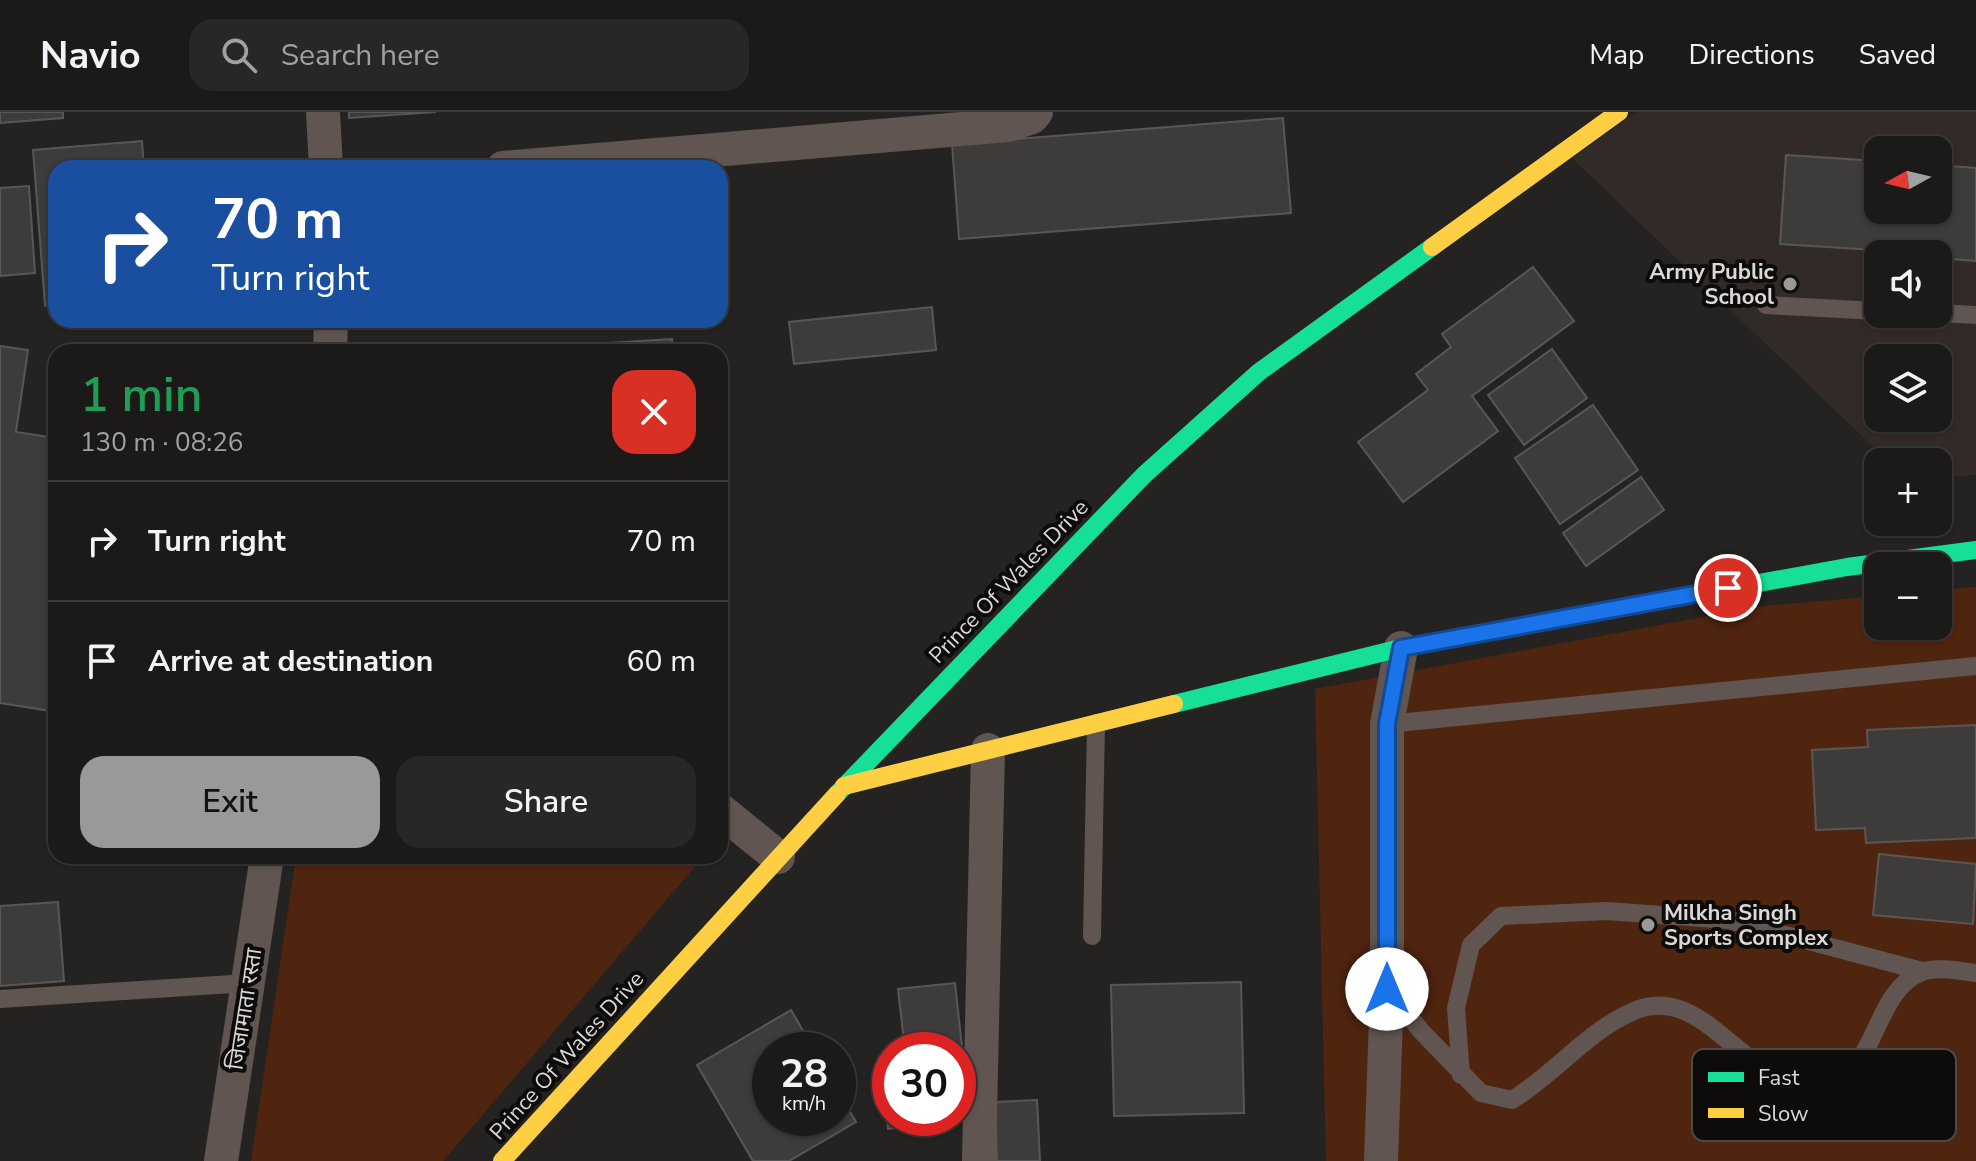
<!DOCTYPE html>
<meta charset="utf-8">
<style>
body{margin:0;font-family:"Nunito Sans","Noto Sans Devanagari",sans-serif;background:#292726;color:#f1f3f6;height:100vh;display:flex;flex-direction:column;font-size:30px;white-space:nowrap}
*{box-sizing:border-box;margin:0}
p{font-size:26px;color:#a0a1a2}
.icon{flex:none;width:44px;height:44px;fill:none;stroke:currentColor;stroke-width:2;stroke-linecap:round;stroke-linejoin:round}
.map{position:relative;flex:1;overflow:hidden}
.sheet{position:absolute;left:48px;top:232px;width:680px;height:520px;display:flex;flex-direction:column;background:#1c1a19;border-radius:24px;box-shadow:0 2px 6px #0004,0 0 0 2px #3a3838}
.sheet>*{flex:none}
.banner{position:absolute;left:48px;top:48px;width:680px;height:168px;border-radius:24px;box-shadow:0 2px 6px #0004,0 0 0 2px #3a3838;background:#1a4fa0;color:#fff;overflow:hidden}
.needle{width:52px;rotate:262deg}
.fabs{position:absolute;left:1864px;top:24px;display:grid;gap:16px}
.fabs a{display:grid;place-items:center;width:88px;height:88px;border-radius:16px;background:#1c1a19;box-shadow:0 2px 6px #0004,0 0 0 2px #3a3838;font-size:40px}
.speed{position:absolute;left:752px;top:920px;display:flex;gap:16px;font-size:40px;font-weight:700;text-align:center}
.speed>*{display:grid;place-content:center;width:104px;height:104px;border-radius:50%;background:#1c1a19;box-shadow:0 2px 6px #0004,0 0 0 2px #3a3838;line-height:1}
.speed small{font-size:20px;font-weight:400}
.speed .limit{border:12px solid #d22;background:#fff;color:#111}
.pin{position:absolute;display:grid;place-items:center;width:68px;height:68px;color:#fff;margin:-34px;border:4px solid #fff;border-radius:50%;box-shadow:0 2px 8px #0007}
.me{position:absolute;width:88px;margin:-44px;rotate:0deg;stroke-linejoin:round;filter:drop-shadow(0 0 6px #0008)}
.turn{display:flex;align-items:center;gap:28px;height:168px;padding:0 32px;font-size:36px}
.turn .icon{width:104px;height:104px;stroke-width:2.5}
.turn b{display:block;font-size:56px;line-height:68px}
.round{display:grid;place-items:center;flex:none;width:84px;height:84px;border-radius:24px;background:#292726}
.overview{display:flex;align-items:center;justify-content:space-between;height:136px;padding:0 32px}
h1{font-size:48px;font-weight:600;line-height:60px;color:#1e9e55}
.action{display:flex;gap:16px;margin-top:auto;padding:16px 32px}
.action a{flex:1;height:92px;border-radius:24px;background:#9b9997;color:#111;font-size:32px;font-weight:600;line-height:92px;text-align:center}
.action a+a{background:#292726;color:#f1f3f6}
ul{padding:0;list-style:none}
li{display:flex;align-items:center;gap:24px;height:120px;padding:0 32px;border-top:2px solid #3a3838}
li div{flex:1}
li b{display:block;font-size:30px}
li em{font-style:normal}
header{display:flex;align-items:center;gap:48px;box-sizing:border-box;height:112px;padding:0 40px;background:#1c1a19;border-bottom:2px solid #3a3838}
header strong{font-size:38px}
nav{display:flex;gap:44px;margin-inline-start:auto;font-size:28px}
.search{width:560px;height:72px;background:#292726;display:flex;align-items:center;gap:20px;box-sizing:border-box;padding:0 28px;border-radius:24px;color:#a0a1a2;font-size:30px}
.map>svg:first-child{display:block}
.built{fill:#322a27;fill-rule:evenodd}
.green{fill:#502510}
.building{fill:#3e3c3b;stroke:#595755;stroke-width:2}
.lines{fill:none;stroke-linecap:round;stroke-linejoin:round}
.lane{stroke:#605550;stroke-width:18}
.street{stroke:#605550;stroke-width:34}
.fast{stroke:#16e098;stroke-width:18}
.slow{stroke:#ffcf43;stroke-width:18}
.route-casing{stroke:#114b97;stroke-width:20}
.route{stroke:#1a73e8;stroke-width:14}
.poi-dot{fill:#9b9997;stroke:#0e0c0b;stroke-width:3}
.labels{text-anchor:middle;stroke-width:8;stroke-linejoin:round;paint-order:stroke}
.poi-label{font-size:22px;font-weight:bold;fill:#dbd8d7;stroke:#0e0c0b;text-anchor:end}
.street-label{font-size:22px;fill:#dbd8d7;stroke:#0e0c0b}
.key{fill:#0e0c0b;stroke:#4c4948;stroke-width:2}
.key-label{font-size:22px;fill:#dbd8d7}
</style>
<header>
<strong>Navio</strong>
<div class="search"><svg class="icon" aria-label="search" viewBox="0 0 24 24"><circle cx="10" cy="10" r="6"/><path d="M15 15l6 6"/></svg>Search here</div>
<nav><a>Map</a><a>Directions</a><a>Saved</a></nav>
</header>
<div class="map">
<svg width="1976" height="1049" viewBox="0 0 1976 1049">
<rect width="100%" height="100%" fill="#252321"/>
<path class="built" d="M1638,0H1976V363L1938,365V350H1889L1572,46ZM1878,38H1938V98H1878ZM1878,142H1938V202H1878ZM1878,246H1938V306H1878Z"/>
<path class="green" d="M1976,475V1049H1326L1315,577L1763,494L1878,484V514H1938V478Z
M296,744H704L443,1049H251Z"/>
<path class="building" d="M0,0H63V6L0,11Z
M349,0H436L349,6Z
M1283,6L1291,101L959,127L952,32Z
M142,29L144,56H56V193L45,194L33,38Z
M1786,43L1878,49V98H1938V53L1976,56V149L1938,146V142L1780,132Z
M29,74L35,161L0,164V76Z
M1533,155L1574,209L1472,284L1498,319L1403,390L1358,330L1428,278L1416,262L1451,235L1442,222Z
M932,195L936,238L794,252L789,210Z
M672,227L673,240H465Z
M0,234L28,238L16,320L56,326V567L51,599L0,591Z
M1552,237L1587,286L1524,333L1488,283Z
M1593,293L1638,358L1560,412L1515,346Z
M1641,365L1664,398L1586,454L1563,421Z
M1976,613V726L1866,731L1865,716L1816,718L1812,638L1868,635L1867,618Z
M1879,742L1976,752L1973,812L1873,803Z
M58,790L64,869L0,874V794Z
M1241,870L1244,1001L1114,1004L1111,873Z
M955,871L970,1008L888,1017L880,945L890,944V1006H958V938H905L898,877Z
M791,898L814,938H770V1006H838V979L856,1010L789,1049H753L697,953Z
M1037,988L1040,1049H997L995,990Z"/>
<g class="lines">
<path class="lane" d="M1766,193L1878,199
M1938,201L1976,203
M1387,612L1976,554
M1092,824L1096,611
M1389,879L1422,920L1481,981L1512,988C1555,962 1587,919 1634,899C1704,868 1747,978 1816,974C1880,969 1869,881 1922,860C1937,854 1960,859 1976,861
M0,887L248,871
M1461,963L1456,896L1471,833L1501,804L1607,799L1729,808L1922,859"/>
<path class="street" d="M323,0L326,56
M503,56L1008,13L1032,5L1036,0
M330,240L331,208
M720,698L778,745
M221,1049L267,744
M979,1049L988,638
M1381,1049L1387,877V612L1401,536"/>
<path class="fast" d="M1174,592L1401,536L1847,455L1976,438
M837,682L1144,363L1259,260L1432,135"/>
<path class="slow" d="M1432,135L1619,0
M844,674L1174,592
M502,1049L837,682"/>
</g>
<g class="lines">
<g class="route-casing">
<path id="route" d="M1387,877V612L1401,536L1728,476"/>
</g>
<use href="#route" class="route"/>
</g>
<g class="poi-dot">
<circle cx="1790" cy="172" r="8"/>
<circle cx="1648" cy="813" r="8"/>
</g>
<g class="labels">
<g class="poi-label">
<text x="1774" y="167">Army Public<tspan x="1774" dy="25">School</tspan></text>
<text x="1664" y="808" text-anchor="start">Milkha Singh<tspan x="1664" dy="25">Sports Complex</tspan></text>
</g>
<g class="street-label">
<text transform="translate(1008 469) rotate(-46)" y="8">Prince Of Wales Drive</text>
<text transform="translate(244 897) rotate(-81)" y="8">जिजामाता रस्ता</text>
<text transform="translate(566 943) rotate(-48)" y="8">Prince Of Wales Drive</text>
</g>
</g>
<rect x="1692" y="937" width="264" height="92" rx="12" class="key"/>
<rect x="1708" y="960" width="36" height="10" fill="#16e098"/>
<rect x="1708" y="996" width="36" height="10" fill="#ffcf43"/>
<g class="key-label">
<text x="1758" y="973">Fast</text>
<text x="1758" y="1009">Slow</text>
</g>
</svg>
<div class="fabs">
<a><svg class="needle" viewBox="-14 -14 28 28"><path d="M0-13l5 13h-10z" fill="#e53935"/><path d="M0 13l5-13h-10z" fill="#a0a1a2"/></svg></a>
<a><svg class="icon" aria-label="sound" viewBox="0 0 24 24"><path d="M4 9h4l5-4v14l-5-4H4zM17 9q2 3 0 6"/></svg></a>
<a><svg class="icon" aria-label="layers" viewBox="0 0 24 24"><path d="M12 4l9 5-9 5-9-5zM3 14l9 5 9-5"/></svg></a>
<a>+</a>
<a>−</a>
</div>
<div class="speed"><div>28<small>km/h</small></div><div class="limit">30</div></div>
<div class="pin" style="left:1728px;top:476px;background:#d93025"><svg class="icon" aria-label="arrive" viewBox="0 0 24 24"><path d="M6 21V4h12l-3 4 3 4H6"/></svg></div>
<svg class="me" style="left:1387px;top:877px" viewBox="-20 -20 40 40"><circle r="19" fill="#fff"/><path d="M0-13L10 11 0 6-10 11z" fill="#1a73e8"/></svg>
<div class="banner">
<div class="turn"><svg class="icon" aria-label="right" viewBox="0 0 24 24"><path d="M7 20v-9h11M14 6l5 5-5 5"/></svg><div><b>70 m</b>Turn right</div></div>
</div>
<section class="sheet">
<div class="overview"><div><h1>1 min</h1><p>130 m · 08:26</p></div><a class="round" style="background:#d93025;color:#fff"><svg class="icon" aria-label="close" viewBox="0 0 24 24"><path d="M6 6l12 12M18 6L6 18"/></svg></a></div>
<ul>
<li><svg class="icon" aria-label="right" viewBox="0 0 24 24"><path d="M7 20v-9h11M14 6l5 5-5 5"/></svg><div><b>Turn right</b></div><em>70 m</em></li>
<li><svg class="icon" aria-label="arrive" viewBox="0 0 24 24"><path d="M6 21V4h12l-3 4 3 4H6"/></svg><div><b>Arrive at destination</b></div><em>60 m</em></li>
</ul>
<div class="action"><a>Exit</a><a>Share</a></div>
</section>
</div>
